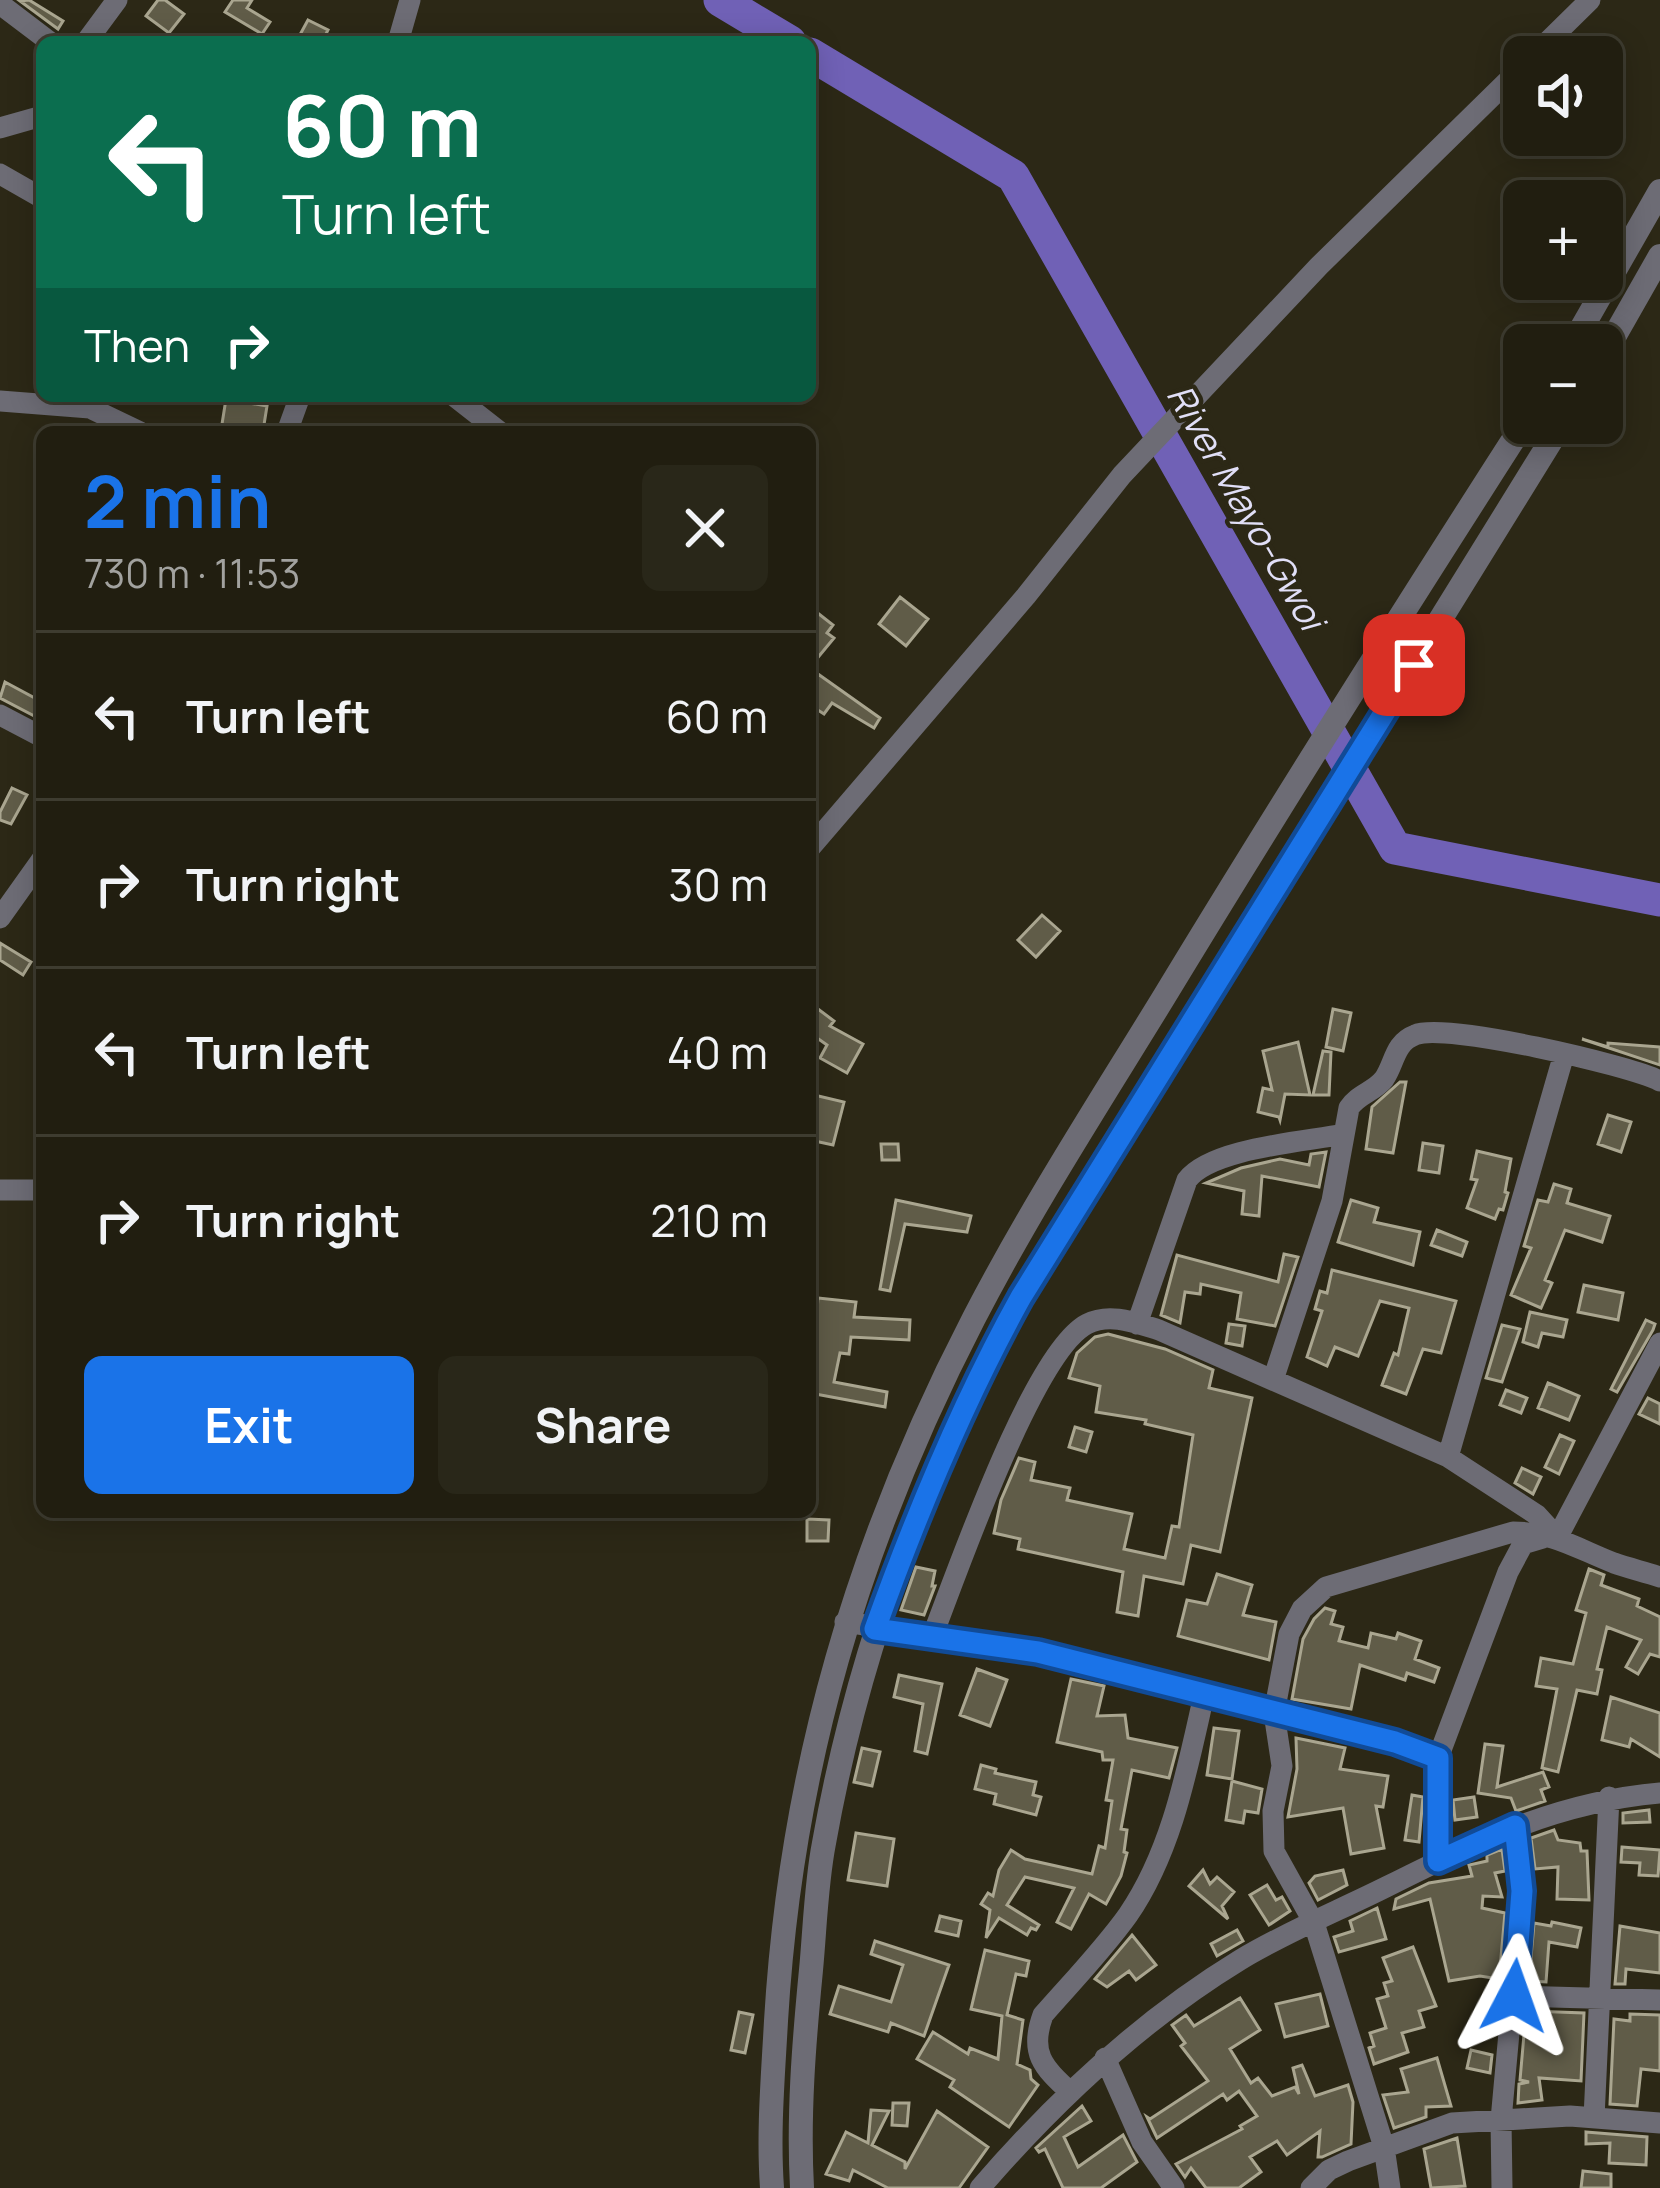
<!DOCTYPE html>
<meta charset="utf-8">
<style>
body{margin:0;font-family:Manrope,sans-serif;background:#292719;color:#f1f3f6;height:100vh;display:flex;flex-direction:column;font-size:45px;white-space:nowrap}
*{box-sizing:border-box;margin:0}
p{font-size:39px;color:#a2a29f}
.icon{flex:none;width:66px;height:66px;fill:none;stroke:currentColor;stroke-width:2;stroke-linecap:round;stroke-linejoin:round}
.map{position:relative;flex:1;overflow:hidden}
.drawer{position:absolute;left:36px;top:426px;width:780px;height:1092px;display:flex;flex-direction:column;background:#211e10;border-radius:18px;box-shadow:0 6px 30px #0003,0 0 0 3px #3e3c30}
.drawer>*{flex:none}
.hud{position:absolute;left:36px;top:36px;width:780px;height:366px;border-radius:18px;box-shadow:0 6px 30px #0003,0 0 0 3px #3e3c30;background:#0b6e4f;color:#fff;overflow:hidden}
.buttons{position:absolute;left:1503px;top:36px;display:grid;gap:24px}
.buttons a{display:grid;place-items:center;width:120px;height:120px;border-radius:18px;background:#211e10;box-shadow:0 6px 30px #0003,0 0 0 3px #3e3c30;font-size:60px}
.pin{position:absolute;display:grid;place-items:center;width:102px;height:102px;color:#fff;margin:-51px;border-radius:24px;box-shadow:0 6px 18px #0006}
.me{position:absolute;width:132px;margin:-66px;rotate:4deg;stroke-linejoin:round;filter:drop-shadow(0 0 9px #0008)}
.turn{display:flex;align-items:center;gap:42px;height:252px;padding:0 48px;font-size:54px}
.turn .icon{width:156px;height:156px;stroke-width:2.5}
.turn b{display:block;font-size:84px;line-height:102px}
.then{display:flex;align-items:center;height:114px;padding:0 48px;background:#0003;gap:24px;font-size:45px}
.round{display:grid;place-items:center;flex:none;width:126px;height:126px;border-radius:18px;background:#292719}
.summary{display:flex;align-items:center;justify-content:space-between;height:204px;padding:0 48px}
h1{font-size:72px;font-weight:700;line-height:90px;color:#1a73e8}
.action{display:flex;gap:24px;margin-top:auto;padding:24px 48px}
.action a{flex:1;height:138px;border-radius:18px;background:#1a73e8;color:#fff;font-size:48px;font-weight:700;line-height:138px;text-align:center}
.action a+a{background:#292719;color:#f1f3f6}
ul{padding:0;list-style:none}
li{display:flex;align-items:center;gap:36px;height:168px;padding:0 48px;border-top:3px solid #3e3c30}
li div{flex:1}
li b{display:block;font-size:45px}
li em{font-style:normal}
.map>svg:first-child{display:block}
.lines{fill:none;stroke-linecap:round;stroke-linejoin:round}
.river{stroke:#7061b6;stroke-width:33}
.building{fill:#605c48;stroke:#aaa690;stroke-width:3}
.minor{stroke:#6d6c75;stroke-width:21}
.tertiary{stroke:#6d6c75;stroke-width:24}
.route-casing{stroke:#114b97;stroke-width:30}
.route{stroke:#1a73e8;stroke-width:21}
.labels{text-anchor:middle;stroke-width:9;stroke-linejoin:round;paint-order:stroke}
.water-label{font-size:36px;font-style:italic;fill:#e1dff7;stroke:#2c2816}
</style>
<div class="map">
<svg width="1660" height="2188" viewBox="0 0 1660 2188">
<rect width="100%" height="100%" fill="#2c2816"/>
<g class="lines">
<path class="river" d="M720,0L790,42
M810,54L1013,176L1395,848L1660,900"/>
</g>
<path class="building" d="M29,0L63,21L58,29L20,1Z
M158,0H165L184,14L169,33L146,16Z
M233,0H252L247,8L270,22L262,34L225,12Z
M308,20L328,30L322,42H296Z
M226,399L267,406L263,431L222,424Z
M900,597L928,619L906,646L879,624Z
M810,607L833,625L827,633L834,638L810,667Z
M818,674L880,718L874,728L832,703L824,714L810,705V686Z
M5,682L42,702V720L0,698Z
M12,788L27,795L11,824L0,820V812Z
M1042,915L1060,931L1036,957L1018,940Z
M0,943L31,962L23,975L0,960Z
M810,1003L834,1021L830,1026L863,1044L847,1073L820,1058L827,1045L810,1033Z
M1333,1009L1351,1013L1343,1051L1326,1047Z
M1582,1039L1608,1047V1043L1660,1047V1065Z
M1298,1042L1310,1095L1285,1094L1280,1120L1279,1117L1258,1112L1263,1088L1272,1090L1263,1051Z
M1323,1051L1331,1052L1329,1095H1313Z
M1400,1082H1406L1393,1153L1366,1149L1372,1107Z
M810,1094L844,1102L833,1145L810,1140Z
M1608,1115L1631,1122L1621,1152L1598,1144Z
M1423,1143L1443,1146L1439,1173L1419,1170Z
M881,1144H898L899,1160H882Z
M1477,1151L1511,1159L1505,1192L1508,1193L1503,1210L1499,1209L1495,1219L1467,1208L1477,1180L1471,1179Z
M1326,1152L1319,1187L1262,1176L1259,1216L1242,1214L1244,1191L1206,1183L1241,1168L1280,1159L1309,1165L1311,1154Z
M1554,1184L1571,1189L1567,1203L1610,1216L1602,1242L1565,1230L1545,1280L1552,1283L1541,1308L1511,1295L1531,1248L1524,1246L1538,1200L1548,1202Z
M896,1200L971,1216L967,1232L905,1224L890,1291L880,1289Z
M1351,1200L1378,1208L1374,1222L1420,1232L1413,1265L1338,1242Z
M1437,1230L1467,1242L1462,1256L1431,1245Z
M1284,1254L1298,1257L1275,1326L1237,1319L1241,1293L1201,1284L1200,1294L1185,1292L1180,1323L1161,1315L1177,1255L1278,1282Z
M1332,1270L1456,1301L1441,1353L1423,1349L1406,1394L1382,1385L1394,1353L1398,1355L1409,1308L1380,1301L1358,1356L1335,1347L1327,1366L1307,1357L1322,1311L1315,1309L1320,1291L1327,1293Z
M1584,1285L1623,1293L1618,1320L1578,1312Z
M818,1298L856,1302L854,1317L910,1320L909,1340L851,1337L849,1354L840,1353L834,1382L887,1392L885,1407L810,1393Z
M1530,1312L1567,1320L1563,1337L1542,1333L1538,1347L1523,1342Z
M1646,1320L1655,1324L1653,1330L1617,1392L1611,1389Z
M1229,1324L1245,1326L1242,1346L1226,1343Z
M1502,1325L1520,1329L1502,1382L1486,1378Z
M1108,1334L1165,1349L1213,1370L1209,1388L1252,1398L1220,1552L1191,1545L1183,1584L1144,1576L1138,1616L1117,1612L1123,1572L1018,1549L1020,1539L994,1533L1001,1500L1019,1458L1035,1462L1031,1480L1070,1488L1067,1500L1132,1514L1124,1549L1165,1558L1172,1526L1179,1527L1193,1435L1145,1424L1146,1420L1096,1412L1100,1386L1069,1378L1077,1353L1095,1337Z
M1548,1383L1579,1396L1569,1420L1538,1408Z
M1506,1390L1527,1398L1521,1413L1500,1405Z
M1648,1398L1660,1404V1424L1639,1414Z
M1075,1427L1092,1432L1086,1452L1069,1447Z
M1560,1435L1574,1441L1559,1474L1545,1467Z
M1522,1468L1541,1477L1533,1494L1515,1483Z
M807,1519L829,1520L828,1541H807Z
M916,1567L935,1571L932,1586H935L924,1615L901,1610Z
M1589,1569L1604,1575L1601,1585L1639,1599L1637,1606L1660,1617V1657L1650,1654L1638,1674L1626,1667L1641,1640L1607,1627L1597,1669L1602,1670L1597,1694L1577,1690L1558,1772L1542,1768L1557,1689L1536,1686L1541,1658L1573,1664L1586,1613L1576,1610Z
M1217,1574L1252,1585L1243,1615L1276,1622L1269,1660L1178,1636L1187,1600L1207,1604Z
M1325,1608L1335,1611L1331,1624L1343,1627L1339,1641L1368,1648L1371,1633L1396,1639L1398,1633L1421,1641L1415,1659L1439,1668L1434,1682L1407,1673L1405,1680L1360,1665L1351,1709L1292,1699L1303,1639L1314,1619Z
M977,1669L1007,1680L990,1726L960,1715Z
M899,1675L942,1684L927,1754L915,1751L923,1704L894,1697Z
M1071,1679L1104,1686L1097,1716L1125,1715L1128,1738L1177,1748L1169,1778L1132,1770L1121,1829L1127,1830L1124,1852L1127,1853L1121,1876L1106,1904L1089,1894L1071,1929L1057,1922L1074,1888L1025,1877L1007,1905L1039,1925L1036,1930L1031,1928L1027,1935L999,1918L986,1938L990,1910L981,1904L988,1893L993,1896L999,1870L1011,1850L1025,1859L1092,1874L1099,1846L1105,1848L1112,1801L1106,1800L1113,1760H1103L1102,1752L1057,1742Z
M1611,1697L1660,1713V1757L1631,1739L1629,1747L1602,1740Z
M1214,1728L1239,1731L1232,1779L1207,1775Z
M1296,1738L1345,1748L1340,1769L1388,1776L1383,1807L1376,1806L1384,1848L1351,1854L1343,1808L1288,1817L1297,1769Z
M1485,1744L1503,1746L1497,1787L1543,1772L1549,1787L1541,1790L1545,1801L1516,1811L1511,1798L1478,1793Z
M862,1748L880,1752L872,1786L854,1782Z
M981,1765L996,1769L995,1773L1036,1782L1033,1795L1041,1797L1036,1815L994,1804L996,1794L975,1789Z
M1232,1781L1262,1789L1258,1813L1245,1811L1243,1823L1226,1820Z
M1412,1795L1423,1797L1419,1842L1405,1840Z
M1474,1797L1477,1817L1455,1820L1453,1800Z
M1649,1810L1650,1822L1623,1823V1813Z
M1554,1830L1558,1840L1580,1843L1581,1851H1587L1589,1900L1557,1899L1558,1867L1535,1869L1531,1838Z
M856,1833L894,1839L887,1886L848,1880Z
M1622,1847L1660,1850L1658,1876L1639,1875L1640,1863L1621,1862Z
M1502,1849L1505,1871L1495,1873L1502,1897L1483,1896L1482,1908L1505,1913L1499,1979L1480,1976L1449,1981L1430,1899L1394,1909L1396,1899L1429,1883L1472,1876L1469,1865L1487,1861V1855Z
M1203,1870L1210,1884L1217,1877L1234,1892L1222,1906L1228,1919L1189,1886Z
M1343,1870L1347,1885L1318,1900L1309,1883L1315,1876Z
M1267,1885L1276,1900L1282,1897L1290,1911L1269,1925L1250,1895Z
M1377,1908L1386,1939L1339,1952L1334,1937L1353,1931L1350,1921Z
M940,1916L961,1921L958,1936L936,1931Z
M1552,1922L1581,1928L1577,1947L1549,1942L1546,1982L1529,1981L1534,1923L1551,1926Z
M1620,1926L1660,1933V1973L1626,1969L1625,1984H1615Z
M1237,1930L1243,1941L1217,1956L1211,1944Z
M1132,1935L1156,1965L1136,1980L1129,1971L1107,1987L1095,1979Z
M875,1941L949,1965L924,2036L891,2023L888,2032L830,2014L839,1986L891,2002L903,1965L871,1954Z
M1413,1947L1436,2006L1419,2011L1424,2027L1402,2033L1408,2052L1374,2064L1369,2048L1374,2046L1370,2033L1386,2028L1377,1999L1388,1996L1384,1983L1392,1981L1383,1958Z
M985,1950L1029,1961L1026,1976L1016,1974L1007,2015L1023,2020L1017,2064L1030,2070L1031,2079L1038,2085L1009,2127L950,2087L954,2080L917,2059L933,2032L968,2054L970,2048L998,2059L1002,2016L971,2009Z
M1320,1994L1328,2026L1285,2037L1276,2004Z
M1240,1998L1260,2030L1230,2049L1251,2083L1258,2078L1272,2096L1295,2087L1299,2094L1293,2068L1302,2065L1315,2096L1348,2085L1353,2102L1351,2144L1322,2157H1318L1320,2131L1287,2155L1277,2141L1250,2157L1261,2172L1239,2188H1206L1191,2168L1185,2177L1176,2164L1242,2129L1240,2126L1257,2116L1239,2091L1227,2100L1223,2094L1157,2138L1147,2117L1150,2119L1208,2081L1181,2046L1185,2043L1172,2025L1186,2015L1194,2026Z
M1530,2011L1584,2013L1581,2081L1539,2078L1542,2100L1518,2103L1519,2084L1529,2082L1520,2080L1525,2023L1530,2024Z
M739,2012L753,2015L745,2053L731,2050Z
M1630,2014L1660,2015V2071L1641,2069L1637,2106L1610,2104L1614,2019L1630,2021Z
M1471,2050L1492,2055L1490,2073L1467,2068Z
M1437,2058L1451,2106L1426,2107V2117L1394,2128L1383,2095L1408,2092L1401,2069Z
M893,2103H909L907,2126L892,2125Z
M1082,2106L1091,2121L1064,2137L1078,2167L1123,2135L1137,2162L1101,2188H1063L1045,2149L1039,2152L1036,2148Z
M871,2110L889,2111L872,2145L905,2162V2169L937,2111L988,2147L959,2188H888L853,2170L849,2181L826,2174L846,2132L868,2143Z
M1586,2132L1647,2137L1646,2165L1609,2163L1610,2143L1586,2144Z
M1457,2138L1465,2186L1431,2188L1424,2149Z
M1583,2171L1611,2174V2188H1581Z"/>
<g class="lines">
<path class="minor" d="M0,4L50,42
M86,42L117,0
M398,42L410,0
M1532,57L1590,0
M0,128L42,116
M0,174L42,198
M454,396L500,432
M0,401L90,408L140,432
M287,432L300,396
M0,715L42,737
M810,848L1026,596L1122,475L1319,266L1524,65
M0,918L42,859
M0,1190H42
M1137,1324L1187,1180C1211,1148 1304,1142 1344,1134
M1273,1380L1332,1201L1349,1108C1358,1094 1374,1092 1384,1079C1395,1063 1394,1043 1415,1035C1444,1022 1628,1065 1660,1081
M1448,1457L1564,1054
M1557,1538L1660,1343
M845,1622L1038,1651L1395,1742L1438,1758V1861
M932,1637C957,1573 1033,1352 1087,1324C1110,1312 1136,1323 1159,1330L1448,1457L1537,1515L1557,1537
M1438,1758L1508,1572L1523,1544L1543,1538
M1514,1996L1660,2000
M1105,2058L1142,2142L1174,2188
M1070,2092C1043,2067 1029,2053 1043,2015C1071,1983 1103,1950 1128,1915C1172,1851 1187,1770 1204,1695
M1594,2118L1609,1797
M980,2188C1056,2100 1140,2021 1240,1960C1286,1932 1338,1911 1386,1887C1478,1841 1557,1802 1660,1793
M1311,2188L1329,2170L1348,2161L1452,2123L1570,2116L1660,2123
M1390,2188L1384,2147L1314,1923L1274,1851L1273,1811L1282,1766L1274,1713L1289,1634L1302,1609L1326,1587L1513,1532C1553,1532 1578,1549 1614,1563C1628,1568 1645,1572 1660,1577
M1502,2188L1501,2120L1522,1891L1515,1826"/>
<path class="tertiary" d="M1572,345L1660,191
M1602,358L1660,256
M772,2188C768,2132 773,2077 776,2021C791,1769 858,1542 974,1318C1031,1208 1099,1103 1164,997C1281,804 1402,613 1524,423
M802,2188C798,2115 804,2042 811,1970C815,1928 816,1884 824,1843C858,1651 927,1467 1021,1297L1562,423"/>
</g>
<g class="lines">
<g class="route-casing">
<path id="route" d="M1414,665L1021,1297C962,1403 916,1515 875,1629L1038,1652L1395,1742L1438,1758V1861L1515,1826L1522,1891L1514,1996"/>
</g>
<use href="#route" class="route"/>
</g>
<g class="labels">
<g class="water-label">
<text transform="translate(1246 507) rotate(60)" y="13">River Mayo-Gwoi</text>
</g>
</g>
</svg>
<div class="buttons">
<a><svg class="icon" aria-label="sound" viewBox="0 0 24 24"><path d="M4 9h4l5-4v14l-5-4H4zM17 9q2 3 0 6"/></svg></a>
<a>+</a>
<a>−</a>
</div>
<div class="pin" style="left:1414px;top:665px;background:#d93025"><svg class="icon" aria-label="arrive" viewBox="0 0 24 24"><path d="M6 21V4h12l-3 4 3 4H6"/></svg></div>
<svg class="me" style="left:1514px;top:1996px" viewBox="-20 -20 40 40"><path d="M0-17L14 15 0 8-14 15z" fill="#1a73e8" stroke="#fff" stroke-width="4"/></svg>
<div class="hud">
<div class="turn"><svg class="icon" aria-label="left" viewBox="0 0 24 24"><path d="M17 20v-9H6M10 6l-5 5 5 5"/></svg><div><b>60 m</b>Turn left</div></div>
<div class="then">Then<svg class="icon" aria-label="right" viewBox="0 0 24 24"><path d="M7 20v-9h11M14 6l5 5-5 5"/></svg></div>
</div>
<section class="drawer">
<div class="summary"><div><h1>2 min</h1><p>730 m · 11:53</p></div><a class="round"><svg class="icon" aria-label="close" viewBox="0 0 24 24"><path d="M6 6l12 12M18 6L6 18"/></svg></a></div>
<ul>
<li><svg class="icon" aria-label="left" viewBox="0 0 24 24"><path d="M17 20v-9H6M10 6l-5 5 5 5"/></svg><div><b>Turn left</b></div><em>60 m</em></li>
<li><svg class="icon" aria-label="right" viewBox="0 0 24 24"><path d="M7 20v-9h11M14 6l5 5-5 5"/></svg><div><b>Turn right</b></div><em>30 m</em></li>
<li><svg class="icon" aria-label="left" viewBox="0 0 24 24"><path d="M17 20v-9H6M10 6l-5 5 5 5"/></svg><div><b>Turn left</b></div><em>40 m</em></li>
<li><svg class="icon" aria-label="right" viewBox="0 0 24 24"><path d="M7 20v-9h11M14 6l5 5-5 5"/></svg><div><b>Turn right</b></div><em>210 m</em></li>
</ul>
<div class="action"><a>Exit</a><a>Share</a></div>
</section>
</div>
